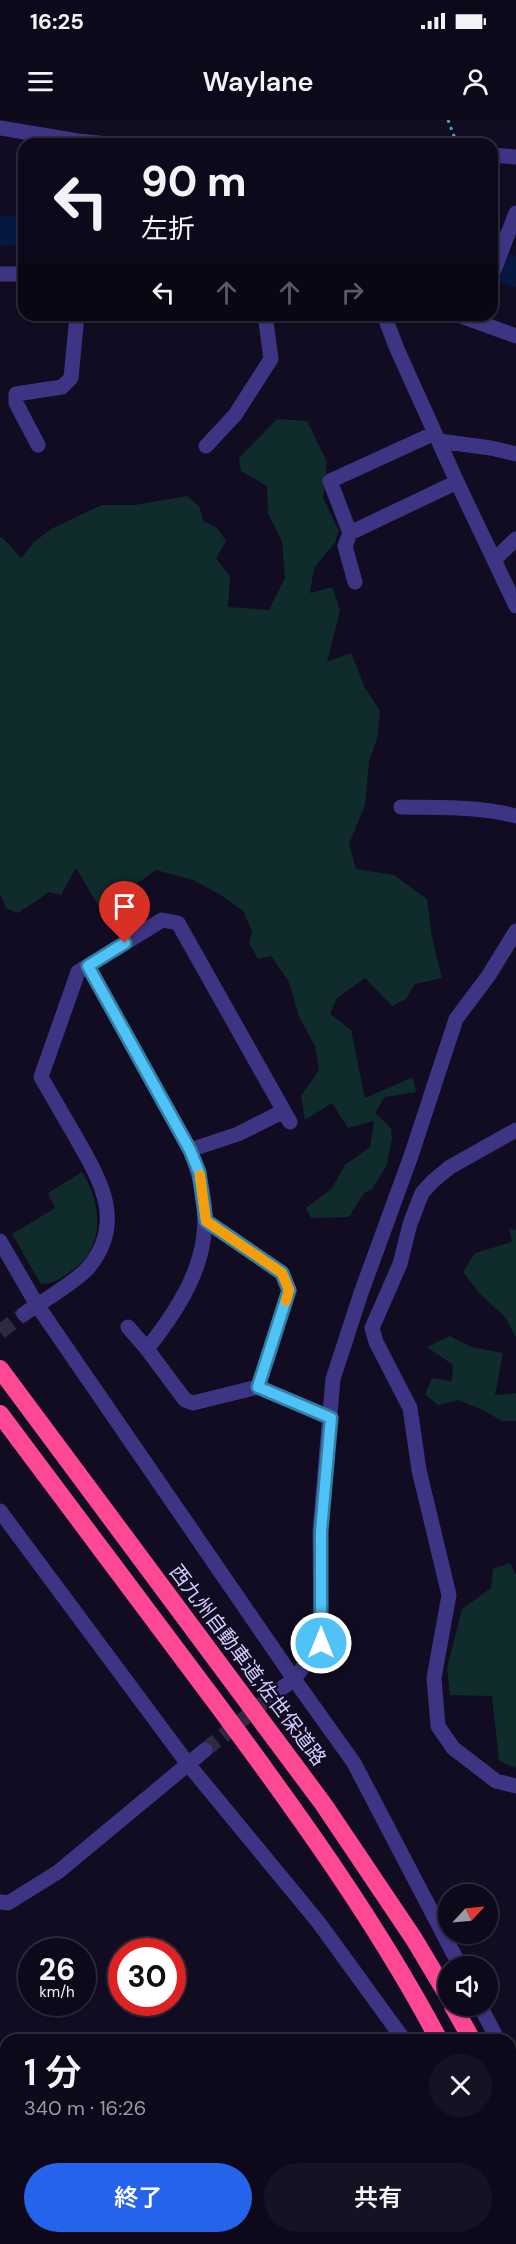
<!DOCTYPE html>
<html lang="ja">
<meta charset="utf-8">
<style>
body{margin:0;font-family:"DM Sans","Noto Sans JP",sans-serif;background:#161223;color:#f1f3f6;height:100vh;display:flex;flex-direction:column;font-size:22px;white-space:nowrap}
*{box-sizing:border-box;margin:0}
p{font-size:20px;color:#9a9aa2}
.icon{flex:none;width:33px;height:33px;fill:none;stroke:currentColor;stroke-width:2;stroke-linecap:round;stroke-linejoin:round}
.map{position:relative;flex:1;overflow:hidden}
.details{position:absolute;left:0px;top:1914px;width:516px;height:210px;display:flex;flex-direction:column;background:#0d091a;border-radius:18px 18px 0 0;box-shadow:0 2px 4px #0004,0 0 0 2px #2d2a39}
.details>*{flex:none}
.hud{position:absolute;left:18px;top:18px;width:480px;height:183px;border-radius:18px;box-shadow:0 2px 4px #0004,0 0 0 2px #2d2a39;background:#0d091a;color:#f1f3f6;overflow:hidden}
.needle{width:39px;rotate:64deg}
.controls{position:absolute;left:438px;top:1764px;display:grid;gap:12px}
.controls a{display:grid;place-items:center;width:60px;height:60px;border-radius:50%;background:#0d091a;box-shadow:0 2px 4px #0004,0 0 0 2px #2d2a39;font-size:30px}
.speed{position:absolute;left:18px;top:1818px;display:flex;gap:12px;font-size:30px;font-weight:700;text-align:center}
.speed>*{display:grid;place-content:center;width:78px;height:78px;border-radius:50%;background:#0d091a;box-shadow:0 2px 4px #0004,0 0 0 2px #2d2a39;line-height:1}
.speed small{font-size:15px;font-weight:400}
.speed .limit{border:9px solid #d22;background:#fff;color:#111}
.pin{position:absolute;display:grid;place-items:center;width:51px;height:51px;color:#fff;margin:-62px -26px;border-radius:50% 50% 50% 0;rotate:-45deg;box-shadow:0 0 6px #0007}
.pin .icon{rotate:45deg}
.me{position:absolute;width:66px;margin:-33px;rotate:0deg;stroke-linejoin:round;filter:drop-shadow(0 0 4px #0008)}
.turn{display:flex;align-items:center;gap:21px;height:126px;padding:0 24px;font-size:27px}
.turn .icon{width:78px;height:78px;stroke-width:2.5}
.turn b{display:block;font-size:42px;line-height:51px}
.lanes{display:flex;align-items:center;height:57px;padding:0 24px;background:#0003;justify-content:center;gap:30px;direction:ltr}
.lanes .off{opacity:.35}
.round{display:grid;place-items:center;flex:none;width:63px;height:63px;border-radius:32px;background:#161223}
.overview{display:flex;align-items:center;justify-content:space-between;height:102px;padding:0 24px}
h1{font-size:36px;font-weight:600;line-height:45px}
.cta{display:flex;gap:12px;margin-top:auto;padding:12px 24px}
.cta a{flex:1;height:69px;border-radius:36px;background:#2563eb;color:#fff;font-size:24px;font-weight:600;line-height:69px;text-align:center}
.cta a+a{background:#161223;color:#f1f3f6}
.status{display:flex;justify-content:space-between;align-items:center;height:42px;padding:0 30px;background:#0d091a;direction:ltr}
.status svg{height:16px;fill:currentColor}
header{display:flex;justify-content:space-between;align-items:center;height:78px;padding:0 24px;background:#0d091a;font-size:27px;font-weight:600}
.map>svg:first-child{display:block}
.green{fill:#0f2b2c}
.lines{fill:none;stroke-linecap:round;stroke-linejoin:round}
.river{stroke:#071840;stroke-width:30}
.minor-tunnel{stroke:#2f2943;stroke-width:15;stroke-dasharray:15 8;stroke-linecap:butt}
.path{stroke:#28b7b8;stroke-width:3;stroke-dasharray:3 4.5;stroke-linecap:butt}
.minor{stroke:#3d3583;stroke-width:15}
.motorway{stroke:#ff4893;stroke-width:18}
.route-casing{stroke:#337fa1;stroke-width:15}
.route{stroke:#4fc3f7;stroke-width:10}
.slow{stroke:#f59e0b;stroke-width:10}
.labels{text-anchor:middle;stroke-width:4.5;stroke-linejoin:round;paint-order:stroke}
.street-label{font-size:20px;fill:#d6cdff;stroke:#110c22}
</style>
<div class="status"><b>16:25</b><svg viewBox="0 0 49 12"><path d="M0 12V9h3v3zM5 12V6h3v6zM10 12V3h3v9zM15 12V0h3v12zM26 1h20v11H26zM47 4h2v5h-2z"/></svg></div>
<header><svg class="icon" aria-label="menu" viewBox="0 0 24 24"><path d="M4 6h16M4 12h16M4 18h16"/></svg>Waylane<svg class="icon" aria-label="person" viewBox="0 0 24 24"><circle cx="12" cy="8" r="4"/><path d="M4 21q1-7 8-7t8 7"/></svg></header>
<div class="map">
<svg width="516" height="2124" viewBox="0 0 516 2124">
<rect width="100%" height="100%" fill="#110c22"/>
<path class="green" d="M277,299L307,301L327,342L323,378L339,411L335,422L314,448L310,473L332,467L340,490L327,542L351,533L365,568L380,591L377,619L369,641L365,685L349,724L356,749L394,755L427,779L432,817L442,858L415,864L406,879L392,886L365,858L337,878L330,894L351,910L365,978L413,957L416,972L385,977L375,993L391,1008L392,1018L387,1045L372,1069L364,1073L349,1097L311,1098L306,1088L332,1068L345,1045L370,1027L374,1001L348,1008L332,983L305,1000L301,976L319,950L315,926L299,897L289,862L271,836L258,839L249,823L252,812L244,792L221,775L193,760L156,750L125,772L105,797L76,748L61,775L49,772L18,793L6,788L0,774V417H2L21,438L34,422L51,409L102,385H135L187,376L199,386L203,401L217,408L226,421L216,438L230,456L228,487L269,490L285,458L282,421L268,393L267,366L241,351L239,338Z
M82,1052C102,1084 106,1128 71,1151C61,1158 54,1164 41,1164L12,1114L55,1088L48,1073Z
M509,1108L516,1110V1217L505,1197L479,1173L463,1152L475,1133L512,1122Z
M450,1216L471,1227L503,1233L495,1275L516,1273V1301H502L481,1289L458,1280L438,1285L425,1274L432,1258L452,1261L453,1245L427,1227Z
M510,1443L516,1455V1648L499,1641L492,1576L450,1575L447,1548L462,1489L491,1468L493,1449Z"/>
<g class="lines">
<path class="river" d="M0,111H24
M492,143L516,152"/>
<path class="minor-tunnel" d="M0,1212L24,1194
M205,1630L282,1568"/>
<path class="path" d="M448,0L457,24"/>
<path class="minor" d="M0,8L78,21L108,24
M492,35L516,37
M0,154H24
M492,155L516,93
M384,195L397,229L457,362L516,486
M458,195L516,216
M439,321L491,328L516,334
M38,325L16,283V274L62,267L71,258L77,195
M206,326L235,295L271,239L265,195
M350,413L330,361L435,313
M494,440L516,419
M355,462L345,426L350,413L457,362
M401,687C440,688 478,686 516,696
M88,846L190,1030C223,1111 198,1164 147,1229
M516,1010L450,1047L433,1061L422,1073L410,1104L400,1144L372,1208L376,1222L410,1288L419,1350L449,1475L434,1558L438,1606L453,1628L496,1661L516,1666
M190,1030L238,1014L284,991
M206,1101L282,1153L289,1171L258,1267
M0,1121L37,1185L294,1559L354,1643L460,1846
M24,1194C41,1182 76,1162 88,1148C125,1104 102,1063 78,1021C66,1000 53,978 41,957L78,852L162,800L178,803L290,1002
M128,1207L147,1229L185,1280L193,1283L258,1267L331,1298
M0,1391L188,1644L319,1803L404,1920
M282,1568L294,1559L321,1523L320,1411L333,1259L361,1173L411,1036L456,899L489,855L516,811
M0,1782L8,1783L58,1752L205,1630
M480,1886L498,1920
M510,1945L516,1957
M0,2088H6
M17,2118L19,2124
M110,2118L112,2124
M475,2118L477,2124
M384,2124L402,2122L403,2124"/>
<path class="motorway" d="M0,1249L324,1685L414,1819L448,1876
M0,1294C73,1392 147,1490 220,1588C299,1695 377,1803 439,1920
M453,1886L472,1920
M510,1996L516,2009
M510,2066L516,2081"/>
</g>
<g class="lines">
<g class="route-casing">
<path id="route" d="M125,823L88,846L190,1030L199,1052L206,1101L282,1153L289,1170L258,1267L331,1298L321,1411V1523"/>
</g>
<use href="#route" class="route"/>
<path class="slow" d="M200,1055L206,1101L282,1153L289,1170L286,1181"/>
</g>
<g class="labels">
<g class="street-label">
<text transform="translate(248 1545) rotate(53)" y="7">西九州自動車道;佐世保道路</text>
</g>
</g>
</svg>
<div class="controls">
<a><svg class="needle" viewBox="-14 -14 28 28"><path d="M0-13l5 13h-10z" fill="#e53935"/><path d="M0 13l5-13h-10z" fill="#9a9aa2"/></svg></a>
<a><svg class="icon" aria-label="sound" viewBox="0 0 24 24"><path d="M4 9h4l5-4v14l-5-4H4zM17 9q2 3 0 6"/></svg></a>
</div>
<div class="speed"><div>26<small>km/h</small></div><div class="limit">30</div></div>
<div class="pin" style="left:125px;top:823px;background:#d93025"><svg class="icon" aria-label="arrive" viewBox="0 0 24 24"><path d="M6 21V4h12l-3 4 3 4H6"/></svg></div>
<svg class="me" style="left:321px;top:1523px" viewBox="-20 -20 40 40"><circle r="17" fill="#4fc3f7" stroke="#fff" stroke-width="3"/><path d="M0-11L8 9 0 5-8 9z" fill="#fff"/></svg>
<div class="hud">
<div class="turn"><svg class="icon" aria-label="left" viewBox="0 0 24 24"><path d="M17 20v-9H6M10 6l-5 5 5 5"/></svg><div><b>90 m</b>左折</div></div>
<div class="lanes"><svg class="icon" aria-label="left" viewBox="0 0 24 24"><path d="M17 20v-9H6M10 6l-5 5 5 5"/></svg><svg class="icon off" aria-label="ahead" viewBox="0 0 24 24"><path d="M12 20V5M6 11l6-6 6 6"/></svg><svg class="icon off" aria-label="ahead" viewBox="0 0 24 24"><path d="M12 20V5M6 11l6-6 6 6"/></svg><svg class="icon off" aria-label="right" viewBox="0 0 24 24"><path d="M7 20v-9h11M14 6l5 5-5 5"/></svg></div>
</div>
<section class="details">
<div class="overview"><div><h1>1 分</h1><p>340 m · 16:26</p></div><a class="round"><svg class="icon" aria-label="close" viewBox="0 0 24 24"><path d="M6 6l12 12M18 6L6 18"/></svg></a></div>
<div class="cta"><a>終了</a><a>共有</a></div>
</section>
</div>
